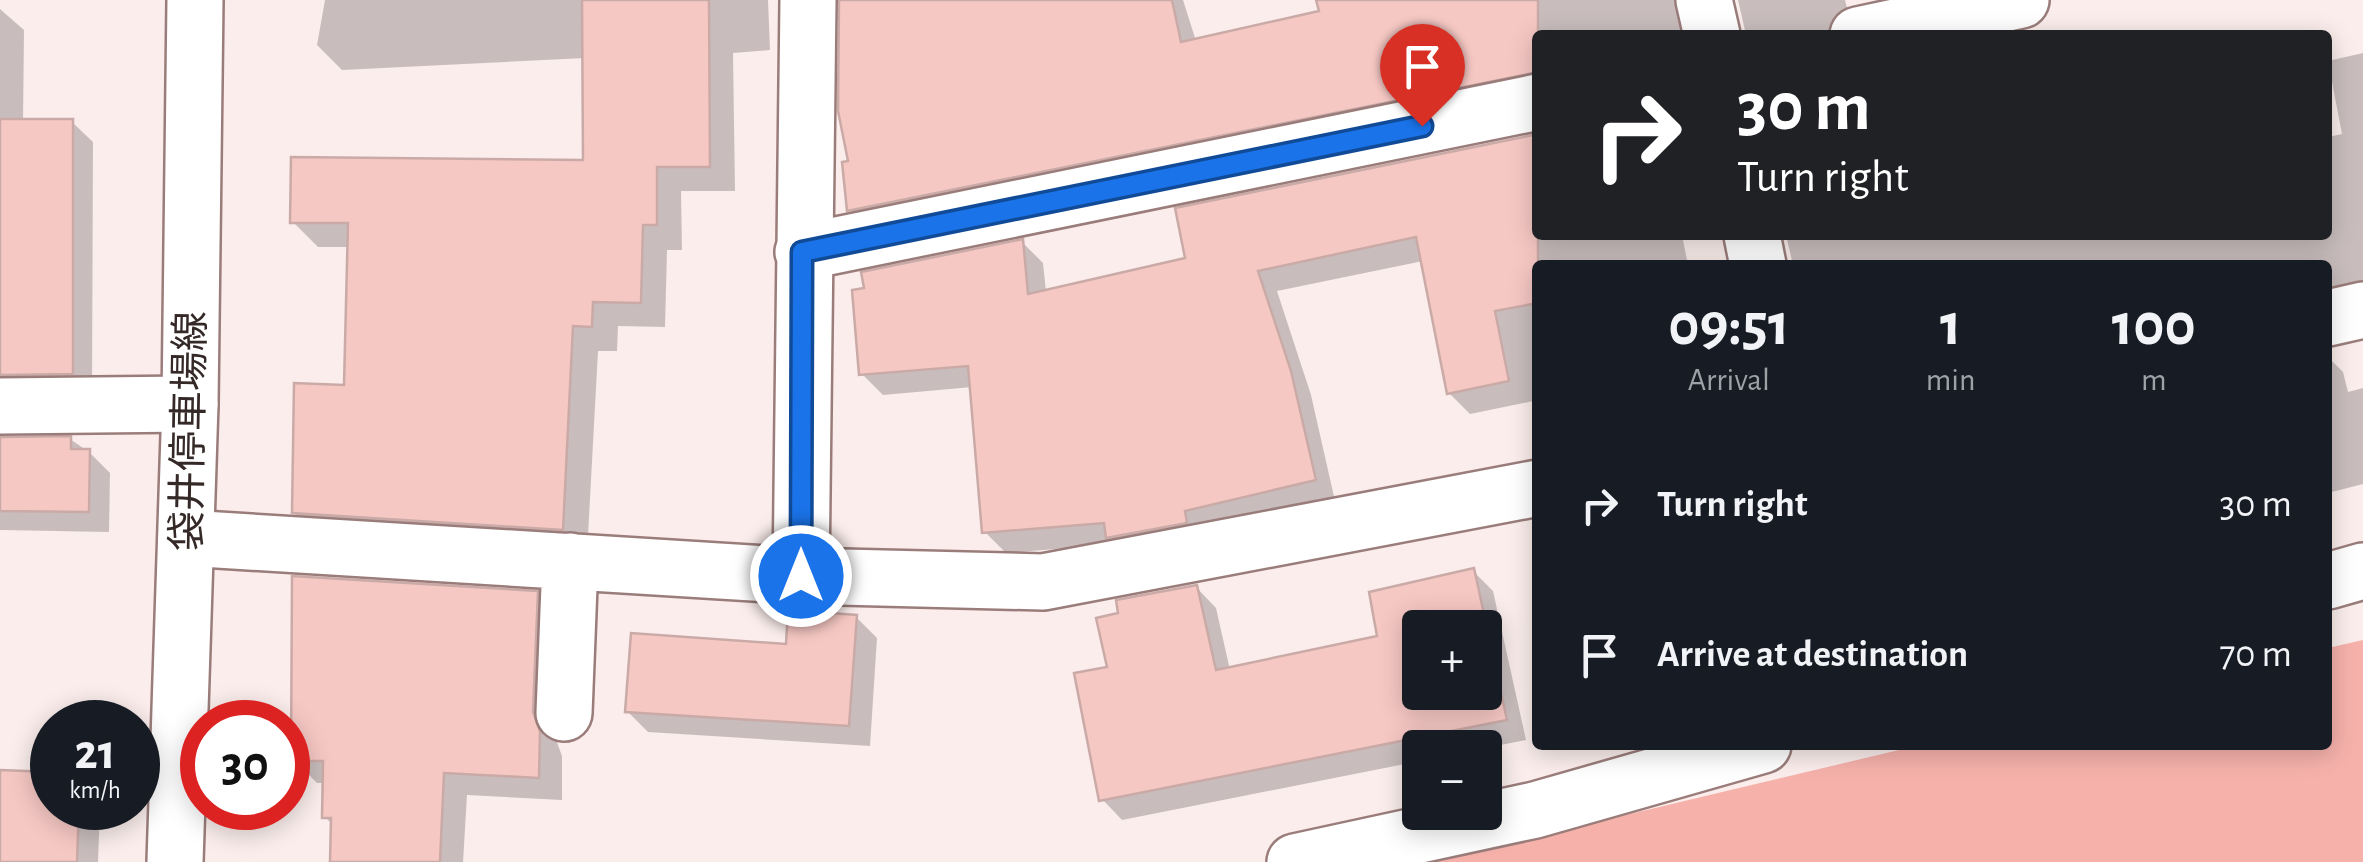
<!DOCTYPE html>
<meta charset="utf-8">
<style>
body{margin:0;font-family:"Alegreya Sans","Noto Sans JP",sans-serif;background:#242831;color:#f1f3f6;height:100vh;display:flex;flex-direction:column;font-size:38px;white-space:nowrap}
*{box-sizing:border-box;margin:0}
p{font-size:32px;color:#9ea1a6}
.icon{flex:none;width:55px;height:55px;fill:none;stroke:currentColor;stroke-width:2;stroke-linecap:round;stroke-linejoin:round}
.map{position:relative;flex:1;overflow:hidden}
.details{position:absolute;left:1532px;top:260px;width:800px;height:490px;display:flex;flex-direction:column;background:#171b24;border-radius:10px;box-shadow:0 5px 25px #0003}
.details>*{flex:none}
.guide{position:absolute;left:1532px;top:30px;width:800px;height:210px;border-radius:10px;box-shadow:0 5px 25px #0003;background:#202124;color:#fff;overflow:hidden}
.controls{position:absolute;left:1402px;top:610px;display:grid;gap:20px}
.controls a{display:grid;place-items:center;width:100px;height:100px;border-radius:10px;background:#171b24;box-shadow:0 5px 25px #0003;font-size:50px}
.speed{position:absolute;left:30px;top:700px;display:flex;gap:20px;font-size:50px;font-weight:700;text-align:center}
.speed>*{display:grid;place-content:center;width:130px;height:130px;border-radius:50%;background:#171b24;box-shadow:0 5px 25px #0003;line-height:1}
.speed small{font-size:25px;font-weight:400}
.speed .limit{border:15px solid #d22;background:#fff;color:#111}
.pin{position:absolute;display:grid;place-items:center;width:85px;height:85px;color:#fff;margin:-102px -42px;border-radius:50% 50% 50% 0;rotate:-45deg;box-shadow:0 0 10px #0007}
.pin .icon{rotate:45deg}
.me{position:absolute;width:110px;margin:-55px;rotate:0deg;stroke-linejoin:round;filter:drop-shadow(0 0 8px #0008)}
.turn{display:flex;align-items:center;gap:35px;height:210px;padding:0 40px;font-size:45px}
.turn .icon{width:130px;height:130px;stroke-width:2.5}
.turn b{display:block;font-size:70px;line-height:85px}
.eta{display:flex;justify-content:space-evenly;align-items:center;height:170px;text-align:center}
.eta b{font-size:60px;font-weight:700;line-height:70px}
ul{padding:0;list-style:none}
li{display:flex;align-items:center;gap:30px;height:150px;padding:0 40px}
li div{flex:1}
li b{display:block;font-size:38px}
li em{font-style:normal}
.map>svg:first-child{display:block}
.green{fill:#f6b1ab}
.shadow{fill:#0003;fill-rule:evenodd}
.building{fill:#f6c8c4;stroke:#caaaa7;stroke-width:2.5;fill-rule:evenodd}
.lines{fill:none;stroke-linecap:round;stroke-linejoin:round}
.minor-casing{stroke:#9a7d7a;stroke-width:60}
.secondary-casing{stroke:#9a7d7a;stroke-width:60}
.minor{stroke:#fff;stroke-width:55}
.secondary{stroke:#fff;stroke-width:55}
.route-casing{stroke:#114b97;stroke-width:25}
.route{stroke:#1a73e8;stroke-width:18}
.labels{text-anchor:middle;stroke-width:10;stroke-linejoin:round;paint-order:stroke}
.street-label{font-size:40px;fill:#352928;stroke:#fff}
</style>
<div class="map">
<svg width="2363" height="862" viewBox="0 0 2363 862">
<rect width="100%" height="100%" fill="#faedeb"/>
<path class="green" d="M2363,640V862H1428L1920,745H2328V648Z"/>
<path class="shadow" d="M325,0H768L770,50L733,53L735,191H681L682,250H667L665,327L618,326L617,351H598L587,554L320,538L294,512L346,387L350,247H318L293,222L586,162L585,58L342,70L317,45Z
M842,0H1183L1196,41L1322,13L1318,0H1702L1697,35H1538V95L871,231L850,210Z
M1738,0H1845L1854,35H1746Z
M0,9L24,30L23,122H72L93,142L92,393L0,405Z
M2363,53V296L2328,304V265H1793L1786,235H2328V137L2342,134L2328,61Z
M1538,137V235H1682L1688,265H1538V400L1470,414L1449,393L1423,261L1277,291L1311,395L1335,501L1116,544L1006,553L985,532L972,387L883,395L862,374L1022,242L1043,263L1046,292L1188,260Z
M2328,357L2343,372L2348,392L2363,388V484L2328,493Z
M0,437L70,439L89,452L110,473L109,532L0,530Z
M1473,571L1493,591L1526,740L1485,748H1420V761L1122,820L1102,799L1110,669L1196,587L1216,608L1230,670L1380,638ZM1420,628H1485V692H1420Z
M536,593L560,617L555,737L562,756V800L467,795L463,862H332L334,826L325,817V783H317L294,760Z
M856,617L877,638L870,746L648,732L627,711Z
M0,773L52,775V808H100L98,862H0Z"/>
<path class="building" d="M582,0H709L710,167H657V225H643L641,303L593,302L592,327L573,326L563,530L292,513L294,383L344,385L348,223H290L291,157L583,160Z
M839,0H1172L1181,42L1319,11L1316,0H1538V72L847,211L842,162L848,161L838,111Z
M0,119H73V374L0,375Z
M1538,134V303L1495,311L1509,381L1447,394L1416,237L1258,271L1291,371L1316,480L1185,511L1187,523L1106,538L1104,523L982,533L968,366L859,375L852,290L864,288L861,272L1023,239L1028,294L1185,258L1175,208Z
M71,436V449H90L89,512L0,511V437Z
M1474,568L1507,720L1099,801L1074,673L1107,667L1096,618L1118,613L1116,600L1197,585L1216,670L1377,636L1369,592ZM1420,628H1485V692H1420Z
M292,576L538,591L533,712L540,731L539,778L444,773L440,862H330L331,818H322L323,761H291Z
M788,610L857,615L849,726L625,712L631,633L786,644Z
M0,770L52,772V808H79L77,862H0Z"/>
<g class="lines">
<g class="minor-casing">
<path id="minor" d="M1704,0L1712,35
M1858,35L2021,0
M1752,235L1758,265
M803,252L1538,102
M2328,318L2363,310
M0,406L190,404
M186,538L801,576L1043,582L1538,488
M801,576L808,0
M2328,581L2363,571
M564,713L570,561
M1295,862L1535,810L1763,745"/>
</g>
<g class="secondary-casing">
<path id="secondary" d="M175,862L190,404L195,0"/>
</g>
<use href="#minor" class="minor"/>
<use href="#secondary" class="secondary"/>
</g>
<g class="lines">
<g class="route-casing">
<path id="route" d="M801,576L802,252L1422,126"/>
</g>
<use href="#route" class="route"/>
</g>
<g class="labels">
<g class="street-label">
<text transform="translate(188 431) rotate(-89)" y="14">袋井停車場線</text>
</g>
</g>
</svg>
<div class="controls">
<a>+</a>
<a>−</a>
</div>
<div class="speed"><div>21<small>km/h</small></div><div class="limit">30</div></div>
<div class="pin" style="left:1422px;top:126px;background:#d93025"><svg class="icon" aria-label="arrive" viewBox="0 0 24 24"><path d="M6 21V4h12l-3 4 3 4H6"/></svg></div>
<svg class="me" style="left:801px;top:576px" viewBox="-20 -20 40 40"><circle r="17" fill="#1a73e8" stroke="#fff" stroke-width="3"/><path d="M0-11L8 9 0 5-8 9z" fill="#fff"/></svg>
<div class="guide">
<div class="turn"><svg class="icon" aria-label="right" viewBox="0 0 24 24"><path d="M7 20v-9h11M14 6l5 5-5 5"/></svg><div><b>30 m</b>Turn right</div></div>
</div>
<section class="details">
<div class="eta">
<div><b>09:51</b><p>Arrival</p></div>
<div><b>1</b><p>min</p></div>
<div><b>100</b><p>m</p></div>
</div>
<ul>
<li><svg class="icon" aria-label="right" viewBox="0 0 24 24"><path d="M7 20v-9h11M14 6l5 5-5 5"/></svg><div><b>Turn right</b></div><em>30 m</em></li>
<li><svg class="icon" aria-label="arrive" viewBox="0 0 24 24"><path d="M6 21V4h12l-3 4 3 4H6"/></svg><div><b>Arrive at destination</b></div><em>70 m</em></li>
</ul>
</section>
</div>
